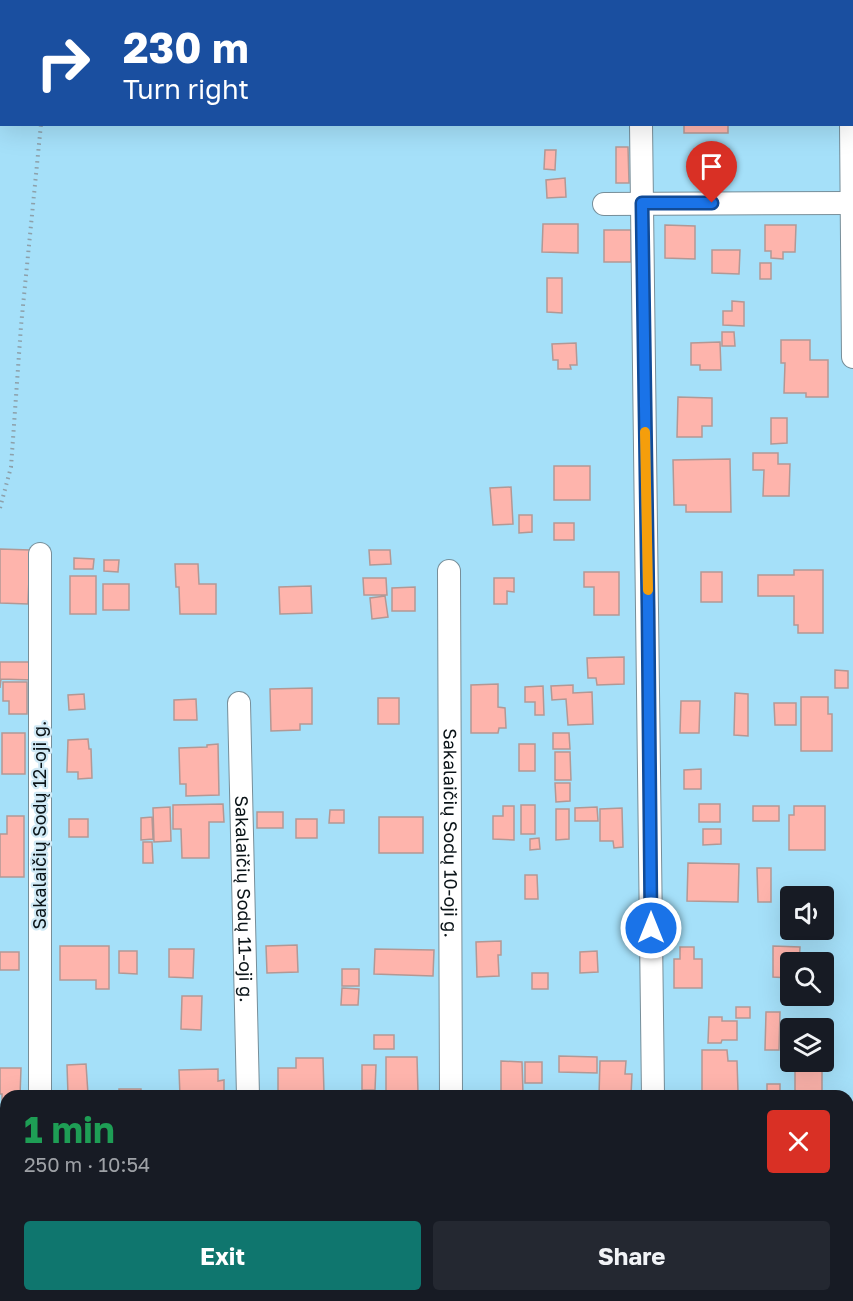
<!DOCTYPE html>
<meta charset="utf-8">
<style>
body{margin:0;font-family:"Golos Text",sans-serif;background:#242831;color:#f1f3f6;height:100vh;display:flex;flex-direction:column;font-size:22px;white-space:nowrap}
*{box-sizing:border-box;margin:0}
p{font-size:20px;color:#9ea1a6}
.icon{flex:none;width:33px;height:33px;fill:none;stroke:currentColor;stroke-width:2;stroke-linecap:round;stroke-linejoin:round}
.map{position:relative;flex:1;overflow:hidden}
.sheet{position:absolute;left:0px;top:1090px;width:854px;height:212px;display:flex;flex-direction:column;background:#171b24;border-radius:18px 18px 0 0;box-shadow:0 6px 24px #0002}
.sheet>*{flex:none}
.banner{position:absolute;left:0px;top:0px;width:854px;height:126px;box-shadow:0 6px 24px #0002;background:#1a4fa0;color:#fff;overflow:hidden}
.buttons{position:absolute;left:780px;top:886px;display:grid;gap:12px}
.buttons a{display:grid;place-items:center;width:54px;height:54px;border-radius:6px;background:#171b24;box-shadow:0 6px 24px #0002;font-size:30px}
.pin{position:absolute;display:grid;place-items:center;width:51px;height:51px;color:#fff;margin:-62px -26px;border-radius:50% 50% 50% 0;rotate:-45deg;box-shadow:0 0 6px #0007}
.pin .icon{rotate:45deg}
.me{position:absolute;width:66px;margin:-33px;rotate:0deg;stroke-linejoin:round;filter:drop-shadow(0 0 4px #0008)}
.turn{display:flex;align-items:center;gap:21px;height:126px;padding:0 24px;font-size:27px}
.turn .icon{width:78px;height:78px;stroke-width:2.5}
.turn b{display:block;font-size:42px;line-height:51px}
.round{display:grid;place-items:center;flex:none;width:63px;height:63px;border-radius:6px;background:#242831}
.overview{display:flex;align-items:center;justify-content:space-between;height:102px;padding:0 24px}
h1{font-size:36px;font-weight:700;line-height:45px;color:#1e9e55}
.cta{display:flex;gap:12px;margin-top:auto;padding:12px 24px}
.cta a{flex:1;height:69px;border-radius:6px;background:#0f766e;color:#fff;font-size:24px;font-weight:700;line-height:69px;text-align:center}
.cta a+a{background:#242831;color:#f1f3f6}
.map>svg:first-child{display:block}
.green{fill:#a5e0f9;fill-rule:evenodd}
.building{fill:#feb4ac;stroke:#b29895;stroke-width:1.5}
.lines{fill:none;stroke-linecap:round;stroke-linejoin:round}
.minor-casing{stroke:#778e99;stroke-width:24}
.path{stroke:#8da0aa;stroke-width:4;stroke-dasharray:1.5 4.5;stroke-linecap:butt}
.minor{stroke:#fff;stroke-width:22}
.route-casing{stroke:#114b97;stroke-width:15}
.route{stroke:#1a73e8;stroke-width:10}
.slow{stroke:#f59e0b;stroke-width:10}
.labels{text-anchor:middle;stroke-width:4.5;stroke-linejoin:round;paint-order:stroke}
.street-label{font-size:18px;fill:#0b1418;stroke:#d1eaf6}
</style>
<div class="map">
<svg width="853" height="1301" viewBox="0 0 853 1301">
<rect width="100%" height="100%" fill="#d1eaf6"/>
<path class="green" d="M0,0H853V1301H310L288,1296H848V1096H6V1235H0ZM2,2H852V124H2ZM790,897H824V930H790ZM790,963H824V996H790ZM790,1029H824V1062H790Z
M0,1266L6,1267V1296H139L163,1301H0Z"/>
<path class="building" d="M668,0H712V2H668Z
M684,124H728V133H684Z
M616,147H628L629,183H616Z
M545,150H556L555,170L544,169Z
M565,178L566,197L547,198L546,180Z
M543,224H578V253L542,252Z
M665,225L695,226V259L665,258Z
M765,225H796L795,252H783V259L771,258V251H765Z
M604,230H631V262H604Z
M712,250H740L739,274L712,273Z
M760,263H771V279H760Z
M547,278H562V313L547,312Z
M732,301L744,302V326L723,325V311H732Z
M722,332H734L735,346H722Z
M781,340H810V360H828V397H806V393H784L785,363H781Z
M720,342L721,370H700V365H691V343Z
M576,343L577,365H570L571,369H558V360H553L552,344Z
M678,397L712,398V426H702V437H677Z
M771,418H787V443L771,444Z
M753,453H778V464H790L789,496H763L764,470H753Z
M730,459L731,512H686V505H674L673,460Z
M554,466H590V500H554Z
M511,487L513,524L493,525L490,488Z
M519,515H532V532L519,533Z
M554,523H574V540H554Z
M0,549L30,550L28,604L0,603Z
M369,550H390L391,564L370,565Z
M74,558L94,559L93,569H74Z
M104,560H119L118,572L104,571Z
M175,564H198L199,584H216V614H180L179,587H176Z
M794,570H823V633H798V625H794V596H758V575H794Z
M584,572H619V615H594V587H584Z
M701,572H722V602H701Z
M70,576H96V614H70Z
M363,578H386L387,595H364Z
M494,578H514V592L507,591V604H494Z
M103,584H129V610H103Z
M311,586L312,613L280,614L279,587Z
M415,587V611H392V588Z
M385,596L388,617L372,619L370,598Z
M624,657V684L597,685L596,678H588L587,658Z
M0,662H33V680L1,679L0,688Z
M835,670L848,671V688H835Z
M3,682H27V714H9V701H3Z
M498,684V707L505,708L506,728H499L498,733H471V685Z
M573,685V693L592,692L593,724L568,725L566,699L552,700L551,686Z
M543,686L544,715H535V702H525V687Z
M312,688V724H300V730L271,731L270,689Z
M735,693L748,694V736L734,735Z
M84,694L85,709L69,710L68,695Z
M801,697H828V714H832V751H801Z
M378,698H399V724H378Z
M196,699L197,720H174V700Z
M681,701H700L699,733H680Z
M774,703H796V725H775Z
M2,733H25V774H2Z
M553,733H569L570,749H553Z
M88,739L89,749H91L92,778L78,779V772H67L68,740Z
M218,744L219,795L186,796V784H180L179,748L207,747V745Z
M519,744H535V771H519Z
M555,752H570L571,780H555Z
M701,769V789H684V770Z
M555,783H570V801L556,802Z
M223,804L224,822H209V858H182L181,829H173V805Z
M699,804H720V822H699Z
M521,805H535V834H521Z
M503,806H514V840L493,839V816H503Z
M753,806H779V821H753Z
M794,806H825V850H789V815H794Z
M170,807L171,841L154,842L153,808Z
M597,807L598,821H575V808Z
M622,808L623,847L614,848L613,841H600V809Z
M556,809H569V839L556,840Z
M330,810H344V823H329Z
M257,812H283V828H257Z
M7,816H24V877H0V834H7Z
M152,817L153,839L141,840V818Z
M379,817H423V853H379Z
M69,819H88V837H69Z
M296,819H317V838H296Z
M703,829H721V844L703,845Z
M539,838L540,849L530,850V839Z
M143,842H152L153,863H143Z
M688,863L739,864L738,902L687,901Z
M757,868H771V902H758Z
M525,875H537L538,899H525Z
M501,941V955H498L499,976L477,977L476,942Z
M297,945L298,972L267,973L266,946Z
M60,946H109V989H96V980H60Z
M773,946L800,947L799,963H790V978L773,977Z
M680,947H694V959H702V988H674V959H680Z
M169,949H194L193,978L169,977Z
M375,949L434,950L433,976L374,974Z
M119,951H137V974L119,973Z
M597,951L598,972L580,973V952Z
M0,952H19V970H0Z
M342,969H359V986H342Z
M532,973H548V989H532Z
M342,988L359,989L358,1005H341Z
M182,996H202L201,1030L181,1029Z
M736,1007H750V1018H736Z
M766,1012H780L779,1050H765Z
M709,1017H722V1021H737V1040H722L721,1043H708Z
M374,1035H394V1049H374Z
M702,1050H727L728,1061H737L738,1092L702,1093Z
M559,1056L597,1057V1073L559,1072Z
M386,1057H417L418,1093L386,1094Z
M296,1058H323L324,1093L278,1094V1068H296Z
M501,1061L522,1062L523,1094H501Z
M600,1061H626L625,1074H632L631,1096H599Z
M525,1062H542V1083H525Z
M795,1062H822V1092L795,1093Z
M86,1064L88,1094L68,1095L67,1065Z
M362,1065H376L375,1090H362Z
M0,1068H21L20,1096H6V1106H2V1094H0Z
M218,1069V1081L224,1080V1096H180L179,1070Z
M767,1084H780V1096H767Z
M119,1089H141V1096H119Z
M526,1091H540V1096H526Z
M510,1296H551V1301H510Z
M562,1296H588V1301H562Z
M602,1296H627V1301H602Z
M709,1296H726V1301H708Z
M815,1296H839V1301H815Z"/>
<g class="lines">
<g class="minor-casing">
<g id="minor">
<path d="M641,0V2"/>
<path d="M850,0V2"/>
<path d="M641,124L653,1096"/>
<path d="M851,124L853,357"/>
<path d="M604,204L853,203"/>
<path id="s1" d="M449,571L451,1096"/>
<path id="s2" d="M239,703L248,1096"/>
<path d="M40,1096V554"/>
<path d="M0,1250L6,1251"/>
<path d="M215,1296L236,1301"/>
<path d="M451,1296V1301"/>
<path d="M656,1296V1301"/>
</g>
</g>
<path class="path" d="M53,2V0
M0,508L11,467L21,326L41,124"/>
<use href="#minor" class="minor"/>
</g>
<g class="lines">
<g class="route-casing">
<path id="route" d="M651,928L648,608L642,203H712"/>
</g>
<use href="#route" class="route"/>
<path class="slow" d="M645,432L648,590"/>
</g>
<g class="labels">
<g class="street-label">
<text transform="translate(40 825) rotate(-90)" y="6">Sakalaičių Sodų 12-oji g.</text>
<text dy="6" stroke="none"><textPath href="#s1" startOffset="262">Sakalaičių Sodų 10-oji g.</textPath></text>
<text dy="6" stroke="none"><textPath href="#s2" startOffset="196">Sakalaičių Sodų 11-oji g.</textPath></text>
</g>
</g>
</svg>
<div class="buttons">
<a><svg class="icon" aria-label="sound" viewBox="0 0 24 24"><path d="M4 9h4l5-4v14l-5-4H4zM17 9q2 3 0 6"/></svg></a>
<a><svg class="icon" aria-label="search" viewBox="0 0 24 24"><circle cx="10" cy="10" r="6"/><path d="M15 15l6 6"/></svg></a>
<a><svg class="icon" aria-label="layers" viewBox="0 0 24 24"><path d="M12 4l9 5-9 5-9-5zM3 14l9 5 9-5"/></svg></a>
</div>
<div class="pin" style="left:712px;top:203px;background:#d93025"><svg class="icon" aria-label="arrive" viewBox="0 0 24 24"><path d="M6 21V4h12l-3 4 3 4H6"/></svg></div>
<svg class="me" style="left:651px;top:928px" viewBox="-20 -20 40 40"><circle r="17" fill="#1a73e8" stroke="#fff" stroke-width="3"/><path d="M0-11L8 9 0 5-8 9z" fill="#fff"/></svg>
<div class="banner">
<div class="turn"><svg class="icon" aria-label="right" viewBox="0 0 24 24"><path d="M7 20v-9h11M14 6l5 5-5 5"/></svg><div><b>230 m</b>Turn right</div></div>
</div>
<section class="sheet">
<div class="overview"><div><h1>1 min</h1><p>250 m · 10:54</p></div><a class="round" style="background:#d93025;color:#fff"><svg class="icon" aria-label="close" viewBox="0 0 24 24"><path d="M6 6l12 12M18 6L6 18"/></svg></a></div>
<div class="cta"><a>Exit</a><a>Share</a></div>
</section>
</div>
